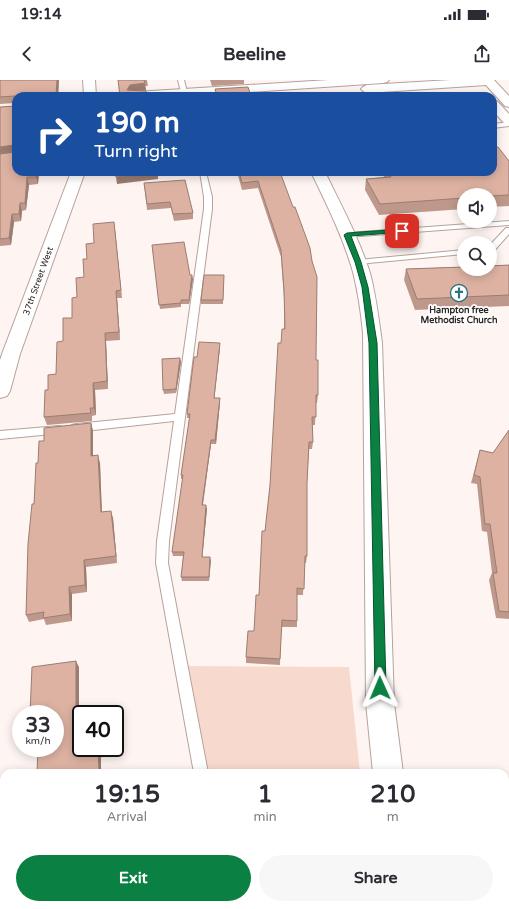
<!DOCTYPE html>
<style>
body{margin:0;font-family:"Varela Round",sans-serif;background:#f7f7f7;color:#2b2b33;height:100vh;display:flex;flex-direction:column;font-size:15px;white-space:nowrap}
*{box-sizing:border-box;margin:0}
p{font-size:13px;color:#7c7c81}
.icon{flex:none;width:22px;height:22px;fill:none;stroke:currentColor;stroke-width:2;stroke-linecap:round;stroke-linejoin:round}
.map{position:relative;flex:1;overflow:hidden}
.sheet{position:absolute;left:0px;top:689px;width:509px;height:140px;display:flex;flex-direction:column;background:#fff;border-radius:12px 12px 0 0;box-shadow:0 2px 10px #0003}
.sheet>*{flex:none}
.hud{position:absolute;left:12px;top:12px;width:485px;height:84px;border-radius:12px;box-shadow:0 2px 10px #0003;background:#1a4fa0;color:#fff;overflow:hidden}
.controls{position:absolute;left:457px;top:108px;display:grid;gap:8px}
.controls a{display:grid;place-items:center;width:40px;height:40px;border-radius:50%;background:#fff;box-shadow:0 2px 10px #0003;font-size:20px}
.speed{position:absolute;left:12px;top:625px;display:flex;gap:8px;font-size:20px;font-weight:700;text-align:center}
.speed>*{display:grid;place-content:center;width:52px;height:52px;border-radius:50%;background:#fff;box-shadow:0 2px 10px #0003;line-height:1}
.speed small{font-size:10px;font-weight:400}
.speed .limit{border:2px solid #111;border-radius:6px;background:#fff;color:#111}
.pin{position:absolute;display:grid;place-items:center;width:34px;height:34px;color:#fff;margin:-17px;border-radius:8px;box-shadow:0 2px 6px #0006}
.me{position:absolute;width:44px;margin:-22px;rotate:359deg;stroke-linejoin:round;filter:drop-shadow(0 0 3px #0008)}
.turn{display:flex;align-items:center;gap:14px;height:84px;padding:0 16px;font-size:18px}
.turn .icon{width:52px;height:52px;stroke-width:2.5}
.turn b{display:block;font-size:28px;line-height:34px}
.eta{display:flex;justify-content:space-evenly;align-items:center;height:68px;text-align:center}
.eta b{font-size:24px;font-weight:700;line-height:28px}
.primary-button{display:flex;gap:8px;margin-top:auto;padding:8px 16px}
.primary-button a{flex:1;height:46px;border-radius:24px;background:#0b8043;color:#fff;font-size:16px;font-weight:700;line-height:46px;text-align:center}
.primary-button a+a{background:#f7f7f7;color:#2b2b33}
.status{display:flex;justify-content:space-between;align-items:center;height:28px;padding:0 20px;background:#fff;direction:ltr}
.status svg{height:11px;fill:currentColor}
header{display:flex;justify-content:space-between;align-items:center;height:52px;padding:0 16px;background:#fff;font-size:18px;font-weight:700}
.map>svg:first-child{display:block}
.green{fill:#f8d9ce}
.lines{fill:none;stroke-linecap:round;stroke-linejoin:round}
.lane-casing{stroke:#b6a29b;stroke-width:2}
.street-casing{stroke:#b6a29b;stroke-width:2}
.secondary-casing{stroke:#b6a29b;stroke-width:2}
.lane{fill:#fff;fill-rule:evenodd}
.street{fill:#fff;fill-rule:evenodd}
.secondary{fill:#fff;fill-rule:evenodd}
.wall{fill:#be998b}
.shaded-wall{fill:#9b7d71}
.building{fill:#ddb2a2;stroke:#9b7d71}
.route{fill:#0b8043;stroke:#07532c}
.labels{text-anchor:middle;stroke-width:3.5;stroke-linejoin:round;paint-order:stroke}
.far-street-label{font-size:9px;fill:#2e2624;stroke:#fff}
.far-poi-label{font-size:9px;font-weight:bold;fill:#2e2624;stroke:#fff}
</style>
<div class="status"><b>19:14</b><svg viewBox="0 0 49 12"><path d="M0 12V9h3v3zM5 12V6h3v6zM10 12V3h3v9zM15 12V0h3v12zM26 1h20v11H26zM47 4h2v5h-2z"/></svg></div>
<header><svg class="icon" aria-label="back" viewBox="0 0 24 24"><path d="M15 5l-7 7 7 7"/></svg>Beeline<svg class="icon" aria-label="share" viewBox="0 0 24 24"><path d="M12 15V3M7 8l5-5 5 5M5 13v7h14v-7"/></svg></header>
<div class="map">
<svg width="509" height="829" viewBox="0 0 509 829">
<rect width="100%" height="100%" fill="#fef5f2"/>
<path class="green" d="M181,586L349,587L360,693H203Z
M230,825H381L382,829H231Z"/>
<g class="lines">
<g class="lane-casing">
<path id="lane" d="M178,0H184L188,16H182Z
M509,42V46L493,48V44Z
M200,92H206L212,117V129L169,461L168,483L208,693H194L156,483L157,461L174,341L76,352L72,351L71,348L72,345L76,344L175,334L204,129V117Z
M509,141V145L347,157L343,155L347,153Z
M506,148H509V154L493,172H490V165Z
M464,170V174L358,184L354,182L358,180Z
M59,346L63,347L64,350L63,353L0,359V351Z
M217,825H233L234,829H218Z"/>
</g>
<g class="street-casing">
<path id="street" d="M83,0H95L96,16H84Z
M71,92H85L20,274L10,311L7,316L0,318V280L2,274Z"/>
</g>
<g class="secondary-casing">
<path id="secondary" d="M329,0H389L387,2L383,3L190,16H129L131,13L135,12Z
M451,0H494L509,16V27L505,26L486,5L367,13L363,11L361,9L363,7L367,5Z
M493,20L497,21L509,34V45L505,44L493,31Z
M311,92H325C341,125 359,158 370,193C376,216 379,240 382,263L394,623L403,693H373L366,623L363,253C361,232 358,212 353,192C343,157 327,125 311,92Z
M393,825H425V829H393Z"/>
</g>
<use href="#lane" class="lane"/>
<use href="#street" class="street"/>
<use href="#secondary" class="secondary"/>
</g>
<path class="wall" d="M0,0H59L58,16H16L39,92L38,104L29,105L26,130L22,131L21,141L14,142L11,165L0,166V168V27L15,26V23L0,24Z
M118,0H147L148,6H145L146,10H140L147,16Z
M210,0H244V4L212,6Z
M509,81V126L490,127V115H464V129L379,135L365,110L366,99L384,97L381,92H493Z
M237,92H280L316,280L318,315L317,323H316L315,345H312L313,362L312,369H309L307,403V476L306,483H304L303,515H297V547H281L280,585L246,583V577L254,551L259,515L270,405L281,263L284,249V218L281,177L258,108L242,110Z
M144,103L193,133V139L174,141L171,128L147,130Z
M115,150L122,218H117L120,260L106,261L108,309L95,310L96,335L92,336V341L47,345L44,337L48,310L56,294L63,261L72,238L77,217L84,197L87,179Z
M152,165L190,195L193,199L189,224H181V227L160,229Z
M509,185V226L415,230L404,200L406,189Z
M224,195L223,224H201V220Z
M220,267L214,318L220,322L216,364H211L203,425L207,429L202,477H210L209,501H182L181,497L183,476H173L172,472L183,399H181V395L190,338H187V334L197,277Z
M181,282L176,313L164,314L163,310Z
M91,343L93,351V376L100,383L102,432L113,438L117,483L86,487L87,512L72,514V541L46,545L44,539L29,542L26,535L34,424L38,383L44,361Z
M509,350V539L496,538L489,500L492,493L487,452L482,451L477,404L471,403L480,370L493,373Z
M41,825H114L92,829Z"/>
<path class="shaded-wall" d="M57,0H59L58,16H56Z
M145,3L146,10L131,12L127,10L130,5Z
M14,65L16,73L0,74V67Z
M37,92H39L38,104L36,97Z
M158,92V99L117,104L116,97Z
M27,97L29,105L26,130L25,123Z
M20,123L22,131L21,141L19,134Z
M12,134L14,142L11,165L9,158Z
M114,142L115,150L122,218L121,210Z
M192,195L193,199L189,224V220Z
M116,211L117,218L120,260L119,252Z
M105,253L106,261L108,309L107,301Z
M220,263V267L214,322V318Z
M180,278L181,282L176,313V309Z
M93,303L95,310L96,335L94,328Z
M220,318V322L216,364L215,360Z
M91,343L93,351V384L91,376Z
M211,360V364L202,429V425Z
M98,375L100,383L102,439L101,432Z
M206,425L207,429L202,481V477Z
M111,431L113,438L117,483L116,476Z
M210,477L211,481L209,501V497Z
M84,480L86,487L87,512L85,505Z
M69,507L72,514V541L70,534Z
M76,581L79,587V673L76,668Z
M98,668H100L101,670V693H99Z"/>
<path class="building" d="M0,0H57L56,16H16V92H37L36,97H27L25,123H20L19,134H12L9,158L0,159V74L15,72L16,67L14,65L0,67V27L15,26V16L0,17Z
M118,0H144L145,3L130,5L127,10L146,11L147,16H120Z
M248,7L251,16H217L215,9Z
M493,67H498L509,81V115L490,116V115H464V118L380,124L366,99L391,97L389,92H493Z
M115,92H156L116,97Z
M239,92H280L293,127H295L310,168L312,181L317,197L316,280H318V315H316V337H312L313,362H309L307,403V476H305L304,509L297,508V541L282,540L280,579L246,577L248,551H254L256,515H259L262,451H265L270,405L278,263H281L282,249H285L284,210L281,170L258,101L242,103Z
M185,100L193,133L173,134L170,122L147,124L144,103Z
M114,142L121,210L116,211L119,252L105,253L107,301L93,303L94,328H90L91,333L44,337L45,310H48V295L56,294L57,262L63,261V238H72V218L77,217L76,198L84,197L83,179H87L86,164L94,163L93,144Z
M184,162L190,195H192L189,220H181V223L159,225L152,165Z
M509,185V215L417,219L406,189L464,187V189H490V186Z
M204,195H224L223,220H201Z
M199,262L220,263L214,318H220L215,360H211L202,425H206L202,477H210L209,497H181L184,472H172L183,395H181L190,334H187L194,277H197Z
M180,278L176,309L163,310L162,279Z
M91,343V376L98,375L101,432L111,431L116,476L84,480L85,505L69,507L70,534L43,538L44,532L26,535L28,464L32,424H34L36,383H38L39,361H44V348Z
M509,350V532L499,531L493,493H497L490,444H485L480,397L474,395L480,370L493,373Z
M76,581V668L81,667V668H98L99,693H37L38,668H55V634H30L32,587Z
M41,825H90H89V829H41Z"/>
<path class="route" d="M402,149H405V152L351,156L361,182L368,207L377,263L386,608L384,611L380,613L376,611L375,608L369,263L362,207L355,182L344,155L347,153Z"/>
<defs>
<g id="church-ring" transform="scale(0.9)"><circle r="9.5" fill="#fff" stroke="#2c747f" stroke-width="1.5"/><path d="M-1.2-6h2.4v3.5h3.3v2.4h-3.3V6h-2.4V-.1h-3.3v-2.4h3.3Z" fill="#2c747f"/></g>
</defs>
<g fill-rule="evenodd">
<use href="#church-ring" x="459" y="213"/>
</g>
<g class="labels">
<g class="far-street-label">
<text transform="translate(38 201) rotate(-70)" y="3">37th Street West</text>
</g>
<g class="far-poi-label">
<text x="459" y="233">Hampton free<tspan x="459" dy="10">Methodist Church</tspan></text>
</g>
</g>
</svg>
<div class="controls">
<a><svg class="icon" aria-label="sound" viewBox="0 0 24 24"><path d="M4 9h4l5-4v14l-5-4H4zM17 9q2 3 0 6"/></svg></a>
<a><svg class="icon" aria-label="search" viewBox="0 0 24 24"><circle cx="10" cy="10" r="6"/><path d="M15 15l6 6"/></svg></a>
</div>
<div class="speed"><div>33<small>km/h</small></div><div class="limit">40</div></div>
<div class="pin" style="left:402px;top:151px;background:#d93025"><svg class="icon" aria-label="arrive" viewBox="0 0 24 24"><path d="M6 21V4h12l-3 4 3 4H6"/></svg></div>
<svg class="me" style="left:380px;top:608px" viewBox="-20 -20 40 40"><path d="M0-17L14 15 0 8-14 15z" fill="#0b8043" stroke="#fff" stroke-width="4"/></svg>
<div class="hud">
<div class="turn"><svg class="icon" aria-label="right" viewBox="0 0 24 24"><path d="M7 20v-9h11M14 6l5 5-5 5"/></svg><div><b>190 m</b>Turn right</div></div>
</div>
<section class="sheet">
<div class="eta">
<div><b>19:15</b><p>Arrival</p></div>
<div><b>1</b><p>min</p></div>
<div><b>210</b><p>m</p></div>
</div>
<div class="primary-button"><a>Exit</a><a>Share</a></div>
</section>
</div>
